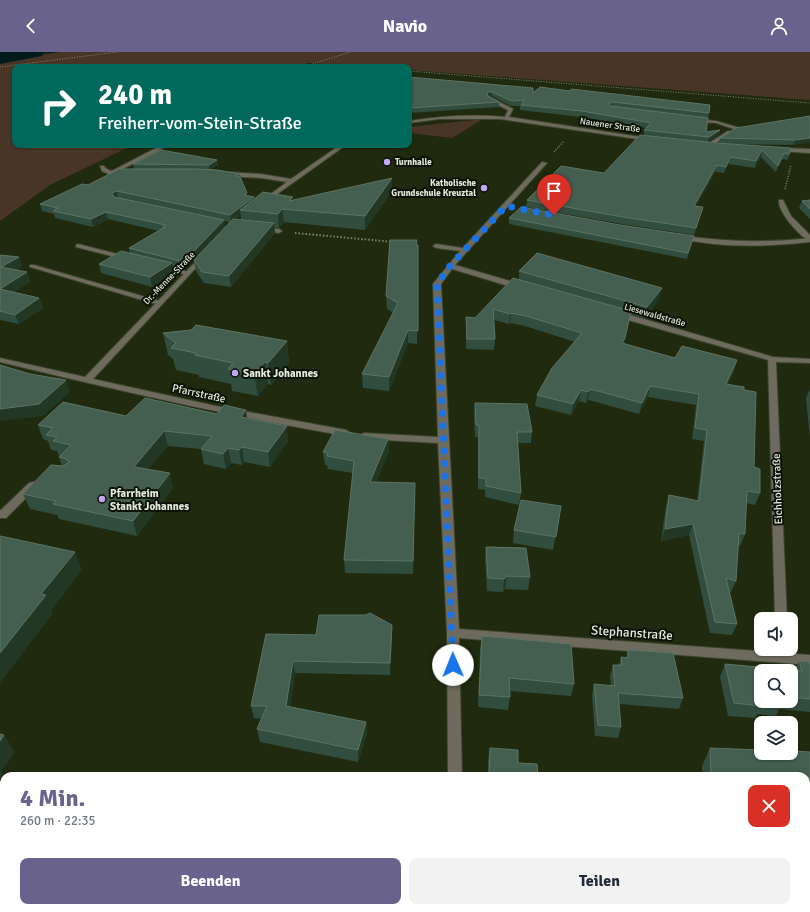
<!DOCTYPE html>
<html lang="de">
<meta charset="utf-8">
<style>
body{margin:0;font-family:Signika,sans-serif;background:#f2f2f3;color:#1f2937;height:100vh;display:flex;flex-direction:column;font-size:15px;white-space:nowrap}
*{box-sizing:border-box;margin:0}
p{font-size:13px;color:#747a83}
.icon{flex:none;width:22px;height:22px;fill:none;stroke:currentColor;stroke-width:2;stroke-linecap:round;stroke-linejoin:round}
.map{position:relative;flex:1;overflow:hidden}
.side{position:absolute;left:0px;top:720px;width:810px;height:140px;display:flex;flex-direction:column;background:#fff;border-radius:12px 12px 0 0;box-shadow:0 1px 3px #0004}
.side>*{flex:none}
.top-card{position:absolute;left:12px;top:12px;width:400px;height:84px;border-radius:8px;box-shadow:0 1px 3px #0004;background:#00695c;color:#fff;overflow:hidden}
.fabs{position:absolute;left:754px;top:560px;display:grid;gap:8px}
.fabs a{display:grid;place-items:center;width:44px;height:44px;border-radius:8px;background:#fff;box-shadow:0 1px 3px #0004;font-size:20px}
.pin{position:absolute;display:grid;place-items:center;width:34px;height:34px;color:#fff;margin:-41px -17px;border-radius:50% 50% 50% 0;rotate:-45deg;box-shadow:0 0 4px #0007}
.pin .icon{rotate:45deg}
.me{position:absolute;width:44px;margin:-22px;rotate:359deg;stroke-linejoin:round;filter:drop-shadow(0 0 3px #0008)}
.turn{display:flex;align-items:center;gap:14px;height:84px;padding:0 20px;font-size:18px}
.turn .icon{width:52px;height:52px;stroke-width:2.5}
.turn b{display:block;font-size:28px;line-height:34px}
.round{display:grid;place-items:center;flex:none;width:42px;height:42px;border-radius:8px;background:#f2f2f3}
.overview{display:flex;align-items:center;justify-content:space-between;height:68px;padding:0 20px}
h1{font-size:24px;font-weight:800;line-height:30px;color:#68628c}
.button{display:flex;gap:8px;margin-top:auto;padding:8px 20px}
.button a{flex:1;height:46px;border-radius:8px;background:#68628c;color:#fff;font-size:16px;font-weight:800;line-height:46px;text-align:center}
.button a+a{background:#f2f2f3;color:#1f2937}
header{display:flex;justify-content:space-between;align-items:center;height:52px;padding:0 20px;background:#68628c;color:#fff;font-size:18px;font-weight:800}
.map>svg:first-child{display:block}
.green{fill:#493526}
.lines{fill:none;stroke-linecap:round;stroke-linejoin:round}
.stream{fill:#001b1b;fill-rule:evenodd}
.river{fill:#001b1b;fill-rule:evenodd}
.service-casing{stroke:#3b452b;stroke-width:2}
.minor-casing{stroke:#3b452b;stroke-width:2}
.path-far2{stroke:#7c856e;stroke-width:1;stroke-dasharray:1 1.5;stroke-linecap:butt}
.path-far1{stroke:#7c856e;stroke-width:1.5;stroke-dasharray:1 1.5;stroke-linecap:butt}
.path{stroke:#7c856e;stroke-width:2;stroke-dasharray:1.5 2;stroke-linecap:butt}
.service{fill:#6e6a5d;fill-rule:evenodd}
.minor{fill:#6e6a5d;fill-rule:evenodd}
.wall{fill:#314d3e;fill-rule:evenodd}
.shaded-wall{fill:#223824}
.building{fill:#445e4f;stroke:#5d7464}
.route{stroke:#1a73e8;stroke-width:7;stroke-dasharray:0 12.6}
.poi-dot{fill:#c2a8f3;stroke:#0c1106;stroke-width:1.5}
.labels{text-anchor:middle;stroke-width:4;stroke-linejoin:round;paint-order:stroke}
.far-street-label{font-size:9px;fill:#e4ebda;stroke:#0c1106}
.far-poi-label{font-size:9px;font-weight:bold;fill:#e4ebda;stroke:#0c1106;text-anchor:start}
.poi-label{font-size:11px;font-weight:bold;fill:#e4ebda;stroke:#0c1106;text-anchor:start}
.street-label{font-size:11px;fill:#e4ebda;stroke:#0c1106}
.near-street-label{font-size:13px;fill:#e4ebda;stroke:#0c1106}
</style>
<header><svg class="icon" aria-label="back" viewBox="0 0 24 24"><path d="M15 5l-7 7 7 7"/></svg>Navio<svg class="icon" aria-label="person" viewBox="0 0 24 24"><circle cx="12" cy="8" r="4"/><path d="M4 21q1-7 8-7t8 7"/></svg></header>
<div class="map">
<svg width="810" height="860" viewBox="0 0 810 860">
<rect width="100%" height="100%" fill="#202a0e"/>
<path class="green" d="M7,0H810V48L409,18V15H368L308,11L298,15H15V93H133L50,133L0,169V1Z
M483,67L452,86L409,81V75Z"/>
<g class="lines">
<path class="stream" d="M49,0H61L17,5L15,4Z"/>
<path class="river" d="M0,0H44L42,4L0,12Z"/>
<g class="service-casing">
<path id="service" d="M162,93H169L113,122L108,121Z
M779,148H783L791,164L810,183V189C800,185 777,159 779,148Z
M78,192L129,205L130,206L127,208L76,195V193Z
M30,213H34L163,250L162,252H156L30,215Z
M162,213L189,220L191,221L187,223L160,216V214Z
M33,430L37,431L38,433L37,435L6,466H0V459L29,431Z"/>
</g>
<g class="minor-casing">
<path id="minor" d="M488,46H492L513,57L509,65L654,87L651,89L500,67H439L409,71V69C441,64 472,62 505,65L508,58L488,48Z
M694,67L716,69L740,76L737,78L716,71L692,69Z
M728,79L733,80L710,95H706V93Z
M340,93H346L266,150L261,149L287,130L261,126L227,124L224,122L227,120L261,122L291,127Z
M778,96L810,97V101L776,99V97Z
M542,110L547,111L455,213L524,233V237H518L452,217L441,232L459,577L810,603V613L459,586L462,724H448L447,581L438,391L364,387L359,384L364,381L438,385L433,232L460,199L436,196L433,194L436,192L463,196Z
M100,114H104C110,123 120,116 128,120L111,123L102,119Z
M261,175L279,177L282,179L279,181L259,178V176Z
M679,183C723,190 766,191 810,186V190C766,195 720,196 677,186L676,185Z
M205,201L207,202V204L93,327L216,354L346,378L351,381L349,383L346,384C230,364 115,338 0,310V306L85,325L203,202Z
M614,260H620L773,305L810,307V311L776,310L787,567H775L768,308L614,264Z
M0,458L6,460L7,463L6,466H0Z
M437,856H453L452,860H436Z"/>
</g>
<path class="path-far2" d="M311,13L352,15
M0,15L117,0
M303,15L350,0
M409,19L810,51"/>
<path class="path-far1" d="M554,100L564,89
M785,137L791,113"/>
<path class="path" d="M295,181L394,190"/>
<use href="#service" class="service"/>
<use href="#minor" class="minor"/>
</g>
<path class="wall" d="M409,25L533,41L570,39L710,53L706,80L720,78L719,83L708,90L719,91L720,86L810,64L793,93L734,92L790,102L787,108L782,107L776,120L761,105L755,116L728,112L724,121L715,120L696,154L701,162L694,183L622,172L526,155L527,148L604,121L644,83V78L647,76L581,65L520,58V54H511L492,44L489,45L499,50V55L409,61Z
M217,108L218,113L210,117L240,122L241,127L247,144L254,148H293L392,139L365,178L284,170L279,176L274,175L275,181L231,235L204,231L196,219L194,208L191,211L182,217L173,214L174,221L152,235L101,221L99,212L130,201L129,196L159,179L108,167L93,175L55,166L54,162L42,159L40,152L88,133L134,117L133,112ZM241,163V168L235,167ZM224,169L230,170L225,176Z
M810,148V167L799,156L802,149Z
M509,166L692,190L687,207L509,172Z
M417,193H418L417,292L408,291L389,339L363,336L362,322L393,261L387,257L386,244Z
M0,203L19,205L22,214L16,218L27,220L30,230L13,240L39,246L43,256L19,272L0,268Z
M519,219L659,247L645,267L630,262L624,292L675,306L737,308L734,319L728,332L744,338L754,415L760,441L755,453L746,451L745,482L740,494H738L736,529L731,540H729L737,572L732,583L710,581L689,483L661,489L666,454L669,443L697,449L704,389L692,387L696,353L648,345L639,362L596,350L588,348L586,351L579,349L571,363L535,354L537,343L575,290L525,274L510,271L509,272L494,268L495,287L494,298L466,297V265L475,266L519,227Z
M163,281L287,289L289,311L271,333L268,332L258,344L232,339L231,332L199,325V323L176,318L173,307L168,303Z
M810,337V385L806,346Z
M475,351L532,380L531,391H518L521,441L519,453L485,445V438L478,437V385H475L474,363Z
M217,362L247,366L288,389L270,415L244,410L242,413L231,411L226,417L204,412L201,397L168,394L148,417L173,436L137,484L59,467L57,463L30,457L23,442L62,414L59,405H60L59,404L57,399L51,398L48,389L43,387L38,373L126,364Z
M388,387L389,399L376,430L415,431L413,522L345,521L344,508L353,421L328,417L327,413H325L323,400Z
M561,454L553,498L513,491L514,478Z
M486,495L530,525L528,538L505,537L503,540L487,539L485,508Z
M266,582L392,586L390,623L295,621L290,655L366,670L367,682L358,710L260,690L257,677L262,667L254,666L251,654Z
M482,584L574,632L571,644L509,639L510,645L508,658L478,655L480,597Z
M628,598L683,646L679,657L619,652L621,675L618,686L595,684L592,643L594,632L611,634L610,624L613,613H619L621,605H626Z
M799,609L810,610V660L779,657L776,664L757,662L755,666L728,664L720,625L725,612L794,618ZM791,619V649H761Z
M490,696L518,711L538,724H488V709Z
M710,696L810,700V853L806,852V724H702V714Z
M538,856H593L594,860H538Z"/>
<path class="shaded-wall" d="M487,40H492V44L487,45Z
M613,50L612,56L609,58V52Z
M720,78L719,83L708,90L709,85Z
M810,86V91L793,93L795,88Z
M762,98L761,105L755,116L756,109Z
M784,101L782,107L776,120L778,114Z
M730,105L728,112L724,121L726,115Z
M217,108L218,113L209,118V113Z
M717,113L715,120L693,161L694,154Z
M392,126V139L365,178V164Z
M117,139L118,147L114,149L112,141Z
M254,145L255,152L240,158L241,163L231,170L230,163Z
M282,157L284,170L279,176L278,162Z
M106,160L108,167L93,175L91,167Z
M224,168L225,176L191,211L182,217L180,209Z
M274,171L275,181L231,235L229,224Z
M19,205L22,214L4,224L1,215Z
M172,211L174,221L152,235L150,225Z
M27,220L30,230L3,247L0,239V237Z
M662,236L659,247L645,267L647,255Z
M39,246L43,256L19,272L15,263Z
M511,261L510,271L509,272L510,262Z
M629,269L623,297L622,291Z
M408,278V291L389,339V325Z
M287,289L289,311L271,333L268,311Z
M737,308L734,319L723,342L726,332Z
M265,310L268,332L258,344L254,322Z
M66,328L70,340L43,364L0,369V357Z
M650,334L648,345L639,362L642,351Z
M590,337L588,348L586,351L588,340Z
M581,338L579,349L571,363L573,352Z
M246,358L248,373L241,365Z
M287,374L288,389L270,415L268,400Z
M164,379L168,394L138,430L134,415Z
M388,387L389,399L370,443V430Z
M242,395L244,410L242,413L239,398Z
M228,396L231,411L226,417L223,402Z
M170,421L173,436L137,484L133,469Z
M693,472L689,483L661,489L665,477Z
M75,500L82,518L52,558L53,561L0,631V601L41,542Z
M507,524L505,537L503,540L504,527Z
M392,573V586L390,623V611Z
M293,609L295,621L288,667L286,654Z
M366,670L367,682L358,710V698Z
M4,683L15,700L1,720L3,722L0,726V689Z
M0,733L3,738L0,743Z
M148,856H158L157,860H146Z
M344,856H351L349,860H343Z"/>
<path class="building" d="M409,25L533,36V41L540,35L570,39L571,37L710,53L709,61L613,50L609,52L611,54L708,66L706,80L720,78L709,85L644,78L651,71L582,59L521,53L525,48L512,49L492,40H487L488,44L499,50L409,56Z
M810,64V86L795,88L720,86L736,76Z
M640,83L716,91L791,96L789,102L784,101L778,114L762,98L756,109L730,105L726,115L717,113L694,154L703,155L696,176L623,165L527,148L561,114L604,121Z
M161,98L217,108L209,113L133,112Z
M119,117H197L217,118L240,122L236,124L240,125L247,141L244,143L254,145L230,163L117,139L112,141L114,145L224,168L190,203L180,209L129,196L165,175H163L166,173L106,160L91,167L53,159L58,156L40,152L82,132L88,133Z
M392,126L365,164L282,157L278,162L240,158L263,140L293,145L289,149Z
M810,148V157L802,149Z
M521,155L620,173L694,184L688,201L509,166Z
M233,167L274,171L229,224L202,220L194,208Z
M390,188H417L416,193H418V279L408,278L389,325L362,322L398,251L386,244Z
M121,199L172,211L150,225L99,212Z
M537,201L662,236L647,255L519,219Z
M0,203L19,205L1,215L27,220L0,237Z
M513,226L631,259L625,286L622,291L675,306L682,294L737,308L726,332L744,335V338L756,340L754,415L760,417V441L747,439L745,482L739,481L736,529L726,526L737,572L715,570L693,472L665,477L669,443L699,449L707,378L695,376L699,342L650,334L642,351L598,339L590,337L588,340L581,338L573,352L537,343L552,316L582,281L526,264L511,261L510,262L493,257L495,287H467L466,265L475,266Z
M0,237L39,246L15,263L0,259Z
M196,273L287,289L268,311L265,310L254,322L228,317L233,311L195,303L196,301L171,296L176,291L163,281L191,278Z
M0,313L30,322L66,328L39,352L0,357Z
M145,346L217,362L224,353L246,358L241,365L287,374L268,400L242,395L239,398L228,396L223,402L201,397L212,384L164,379L134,415L170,421L133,469L53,452L56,449L23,442L51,413L63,414L70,410L64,406L59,405L71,393L53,389L57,385L46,383L53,376L38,373L63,350L126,364Z
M475,351L527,352L532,380H517L521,441L486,434V426H479V373H476Z
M335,378L388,387L370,430L415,431L413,509L344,508L354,409L327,404L328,401L323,400Z
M521,448L561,454L556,485L514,478Z
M0,484L75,500L41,542L46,543L0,601Z
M486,495L526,496L530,525L507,524L504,527L488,526Z
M370,561L392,573L390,611L293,609L286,654L366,670L358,698L257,677L267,654H251L266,582L316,583L319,563H366Z
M482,584L571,592L574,632L509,626L510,645L479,643Z
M628,598L673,601L683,646L618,641L621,675L598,673L594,632L615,634L613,613H622L621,605L628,606Z
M799,609L810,610V647L791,645V619H761V649H782L783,651L760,649L761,654L734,651L725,612L802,619Z
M0,682L4,683L0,689Z
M490,696L518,698V711L537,712L538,724H489Z
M710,696L761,698V701H791V699L810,700V834L806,833V724H711Z
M68,856H148L146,860H66Z
M220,856H344L343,860H218Z
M541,856H593L594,860H541Z"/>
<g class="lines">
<path class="route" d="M453,613L437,232L450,214L506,154L554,163"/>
</g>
<g class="poi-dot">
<circle cx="387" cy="110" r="4"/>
<circle cx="484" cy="136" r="4"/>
<circle cx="235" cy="321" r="4"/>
<circle cx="102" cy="447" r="4"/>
</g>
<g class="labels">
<g class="far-street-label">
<text transform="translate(610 73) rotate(8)" y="3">Nauener Straße</text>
<text transform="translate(169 226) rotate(-46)" y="3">Dr.-Menne-Straße</text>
<text transform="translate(655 263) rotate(16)" y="3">Liesewaldstraße</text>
</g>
<g class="far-poi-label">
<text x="395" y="113">Turnhalle</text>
<text x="476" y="134" text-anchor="end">Katholische<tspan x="476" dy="10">Grundschule Kreuztal</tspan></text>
</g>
<g class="poi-label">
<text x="243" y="325">Sankt Johannes</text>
<text x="110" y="445">Pfarrheim<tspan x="110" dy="13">Stankt Johannes</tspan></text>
</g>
<g class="street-label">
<text transform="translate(199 341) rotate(12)" y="4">Pfarrstraße</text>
<text transform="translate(777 437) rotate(-92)" y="4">Eichholzstraße</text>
</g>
<g class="near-street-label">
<text transform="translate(632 580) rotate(4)" y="5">Stephanstraße</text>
</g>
</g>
</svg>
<div class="fabs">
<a><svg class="icon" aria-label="sound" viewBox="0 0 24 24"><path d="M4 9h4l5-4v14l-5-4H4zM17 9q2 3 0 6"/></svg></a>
<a><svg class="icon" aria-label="search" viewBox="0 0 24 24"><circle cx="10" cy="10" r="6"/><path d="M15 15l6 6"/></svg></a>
<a><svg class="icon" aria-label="layers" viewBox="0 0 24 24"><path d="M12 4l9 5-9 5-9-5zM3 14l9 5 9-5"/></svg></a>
</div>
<div class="pin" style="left:554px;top:163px;background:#d93025"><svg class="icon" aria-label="arrive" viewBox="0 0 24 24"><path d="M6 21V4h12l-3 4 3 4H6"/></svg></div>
<svg class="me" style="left:453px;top:613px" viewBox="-20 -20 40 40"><circle r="19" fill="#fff"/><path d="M0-13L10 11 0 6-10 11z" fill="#1a73e8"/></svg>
<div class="top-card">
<div class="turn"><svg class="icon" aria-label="right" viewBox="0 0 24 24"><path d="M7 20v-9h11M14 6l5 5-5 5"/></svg><div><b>240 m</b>Freiherr-vom-Stein-Straße</div></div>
</div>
<section class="side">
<div class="overview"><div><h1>4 Min.</h1><p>260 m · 22:35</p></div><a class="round" style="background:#d93025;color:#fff"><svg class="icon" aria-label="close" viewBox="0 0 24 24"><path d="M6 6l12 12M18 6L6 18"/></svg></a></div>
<div class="button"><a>Beenden</a><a>Teilen</a></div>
</section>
</div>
